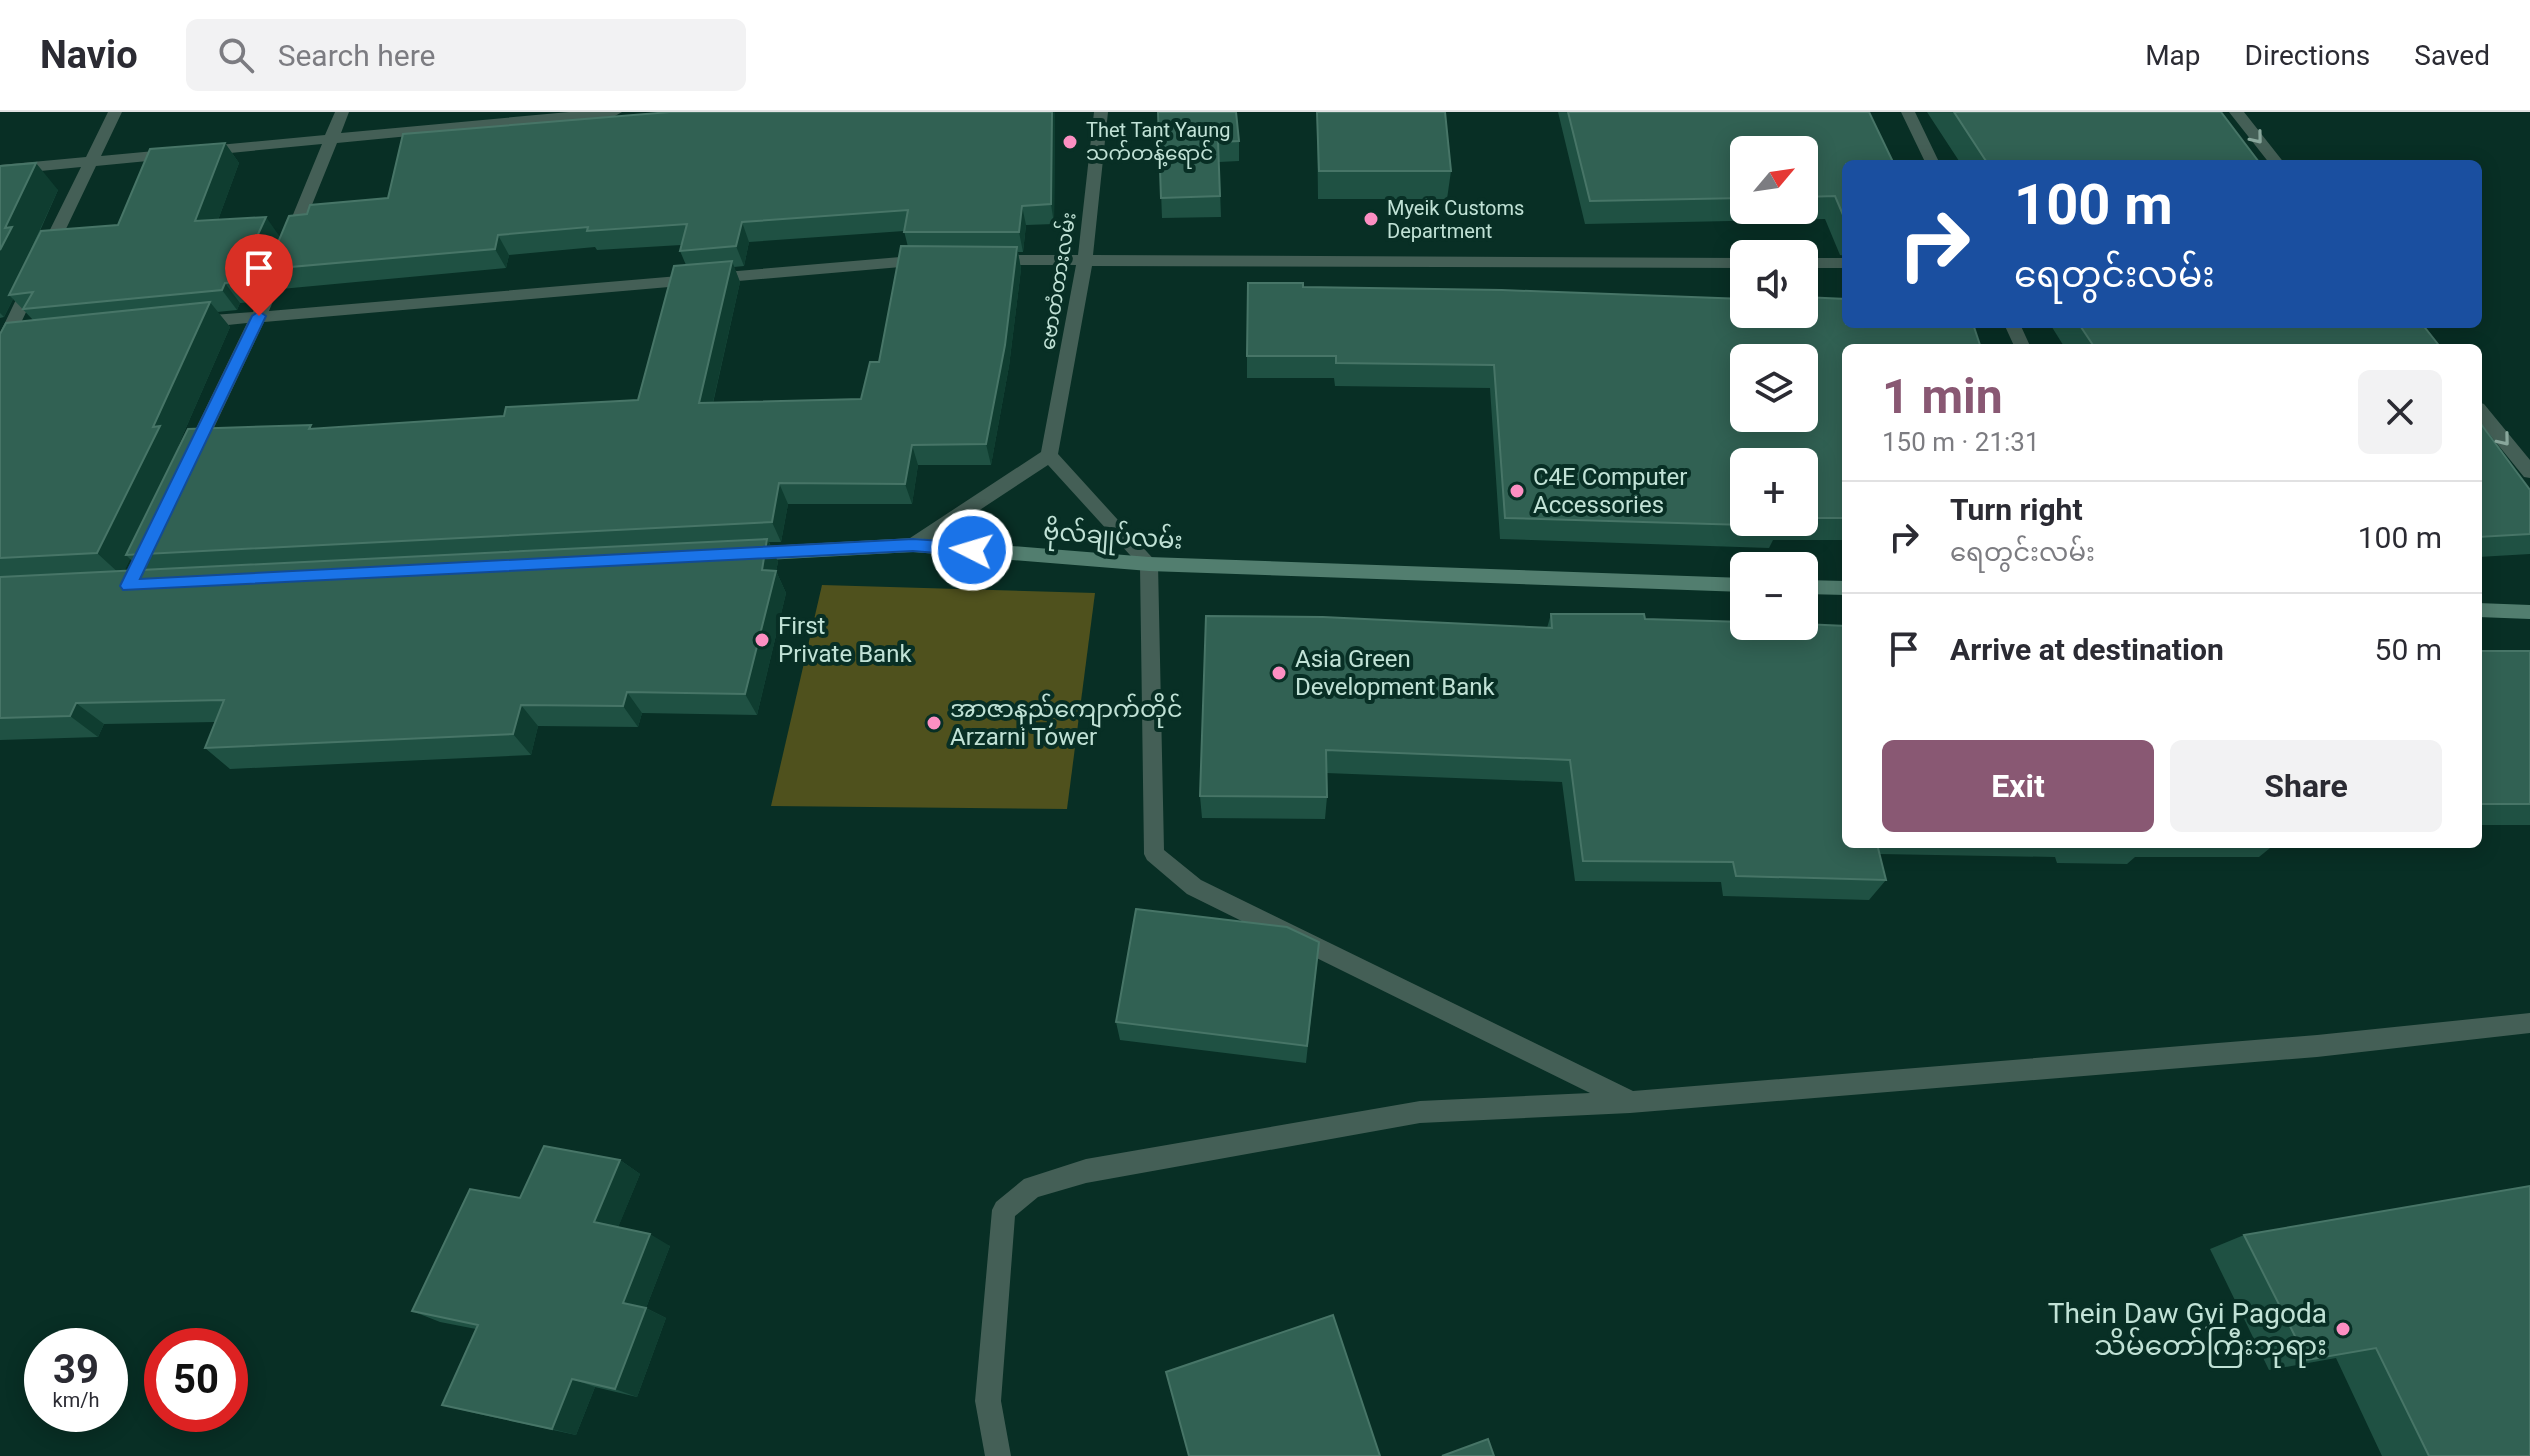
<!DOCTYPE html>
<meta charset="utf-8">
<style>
body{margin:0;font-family:Roboto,"Noto Sans Myanmar",sans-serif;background:#f2f2f3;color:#2b2b33;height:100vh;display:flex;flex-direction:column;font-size:30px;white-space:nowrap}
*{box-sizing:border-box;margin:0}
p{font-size:26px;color:#7c7c81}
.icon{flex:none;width:44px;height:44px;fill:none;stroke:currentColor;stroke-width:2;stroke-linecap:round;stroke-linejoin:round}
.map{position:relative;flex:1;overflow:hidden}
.drawer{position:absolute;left:1842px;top:232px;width:640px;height:504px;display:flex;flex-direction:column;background:#fff;border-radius:12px;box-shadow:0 4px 20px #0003}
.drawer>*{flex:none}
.top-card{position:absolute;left:1842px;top:48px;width:640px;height:168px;border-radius:12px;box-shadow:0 4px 20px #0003;background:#1a4fa0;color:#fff;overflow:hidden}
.needle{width:52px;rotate:61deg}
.tools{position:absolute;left:1730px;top:24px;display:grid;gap:16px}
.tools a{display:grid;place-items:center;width:88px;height:88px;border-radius:12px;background:#fff;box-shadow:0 4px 20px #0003;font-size:40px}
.speed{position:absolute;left:24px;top:1216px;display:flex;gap:16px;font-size:40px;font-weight:700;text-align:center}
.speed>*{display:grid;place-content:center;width:104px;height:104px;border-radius:50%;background:#fff;box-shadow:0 4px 20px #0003;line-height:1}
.speed small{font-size:20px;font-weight:400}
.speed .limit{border:12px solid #d22;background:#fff;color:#111}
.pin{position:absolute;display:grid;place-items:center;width:68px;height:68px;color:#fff;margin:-82px -34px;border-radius:50% 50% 50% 0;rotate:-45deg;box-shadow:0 0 8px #0007}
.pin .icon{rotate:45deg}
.me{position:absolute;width:88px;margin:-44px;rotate:275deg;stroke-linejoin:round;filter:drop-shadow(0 0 6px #0008)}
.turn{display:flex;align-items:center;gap:28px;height:168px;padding:0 40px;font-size:36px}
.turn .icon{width:104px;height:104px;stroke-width:2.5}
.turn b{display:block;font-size:56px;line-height:68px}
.round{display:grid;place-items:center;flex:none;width:84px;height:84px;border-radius:12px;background:#f2f2f3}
.head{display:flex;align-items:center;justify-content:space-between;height:136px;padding:0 40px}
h1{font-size:48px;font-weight:700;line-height:60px;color:#895873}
.button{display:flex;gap:16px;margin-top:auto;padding:16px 40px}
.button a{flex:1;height:92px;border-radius:12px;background:#895873;color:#fff;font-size:32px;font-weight:700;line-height:92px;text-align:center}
.button a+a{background:#f2f2f3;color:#2b2b33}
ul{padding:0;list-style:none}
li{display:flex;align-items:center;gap:24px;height:112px;padding:0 40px;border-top:2px solid #e1e1e2}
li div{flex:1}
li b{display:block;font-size:30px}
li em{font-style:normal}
header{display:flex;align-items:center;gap:48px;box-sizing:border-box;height:112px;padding:0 40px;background:#fff;border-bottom:2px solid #e1e1e2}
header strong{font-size:38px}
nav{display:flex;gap:44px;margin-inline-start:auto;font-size:28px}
.search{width:560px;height:72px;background:#f2f2f3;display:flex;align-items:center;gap:20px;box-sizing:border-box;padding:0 28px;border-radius:12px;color:#7c7c81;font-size:30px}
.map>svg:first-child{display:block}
.green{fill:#4f511d}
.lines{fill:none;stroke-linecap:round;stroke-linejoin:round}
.street{fill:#445f56;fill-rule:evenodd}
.secondary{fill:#527e6f;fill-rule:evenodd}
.wall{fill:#1f5143;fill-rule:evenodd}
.shaded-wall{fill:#0f3d30}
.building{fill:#316153;stroke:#477567;stroke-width:2;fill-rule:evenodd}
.oneway{stroke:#89a79c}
.route{fill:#1a73e8;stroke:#114b97;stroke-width:2}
.poi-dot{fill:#fc8fc2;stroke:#082f25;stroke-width:3}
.labels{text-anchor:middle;stroke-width:8;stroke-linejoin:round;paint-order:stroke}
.far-poi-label{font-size:20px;fill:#c1e2d6;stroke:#082f25;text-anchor:start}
.far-street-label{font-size:20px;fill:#c1e2d6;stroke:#082f25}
.poi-label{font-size:24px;fill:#c1e2d6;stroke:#082f25;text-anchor:start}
.street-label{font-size:24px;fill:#c1e2d6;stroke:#082f25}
.near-poi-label{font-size:28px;fill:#c1e2d6;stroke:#082f25;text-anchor:end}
</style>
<header>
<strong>Navio</strong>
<div class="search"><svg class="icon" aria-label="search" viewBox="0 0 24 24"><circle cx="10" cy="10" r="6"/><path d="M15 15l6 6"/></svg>Search here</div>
<nav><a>Map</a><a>Directions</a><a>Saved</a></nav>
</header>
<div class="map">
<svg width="2530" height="1344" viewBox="0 0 2530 1344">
<rect width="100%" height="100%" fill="#082f25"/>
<path class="green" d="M822,473L1095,481L1067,697L771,694Z"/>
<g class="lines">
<path class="street" d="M108,0H122L101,44L325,23L335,0H349L341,21L569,0H622L615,4L337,31L269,199L924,143L932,148L924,153L264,210L202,341L193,347L184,341L247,211L199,216L191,210L199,204L253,200L322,32L96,54L55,140L52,144H42L39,140L81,55L0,63V53L86,45Z
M1094,0H1108L1093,143L1744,146V156L1092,154L1058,342L1158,452L1164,738L1201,768L1633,979L2317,923L2530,901V921L2317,945L1630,1001L1420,1011L1086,1071L1038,1085L1015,1104L1001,1289L1011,1344H985L975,1289L992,1098L996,1090L1024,1067L1086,1047L1420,989L1590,981L1187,782L1147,748L1144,742L1140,454L1048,353L919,438H907L904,433L907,428L1041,340L1076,153H992L984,148L992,143H1078Z
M1901,0H1915L1940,52H1926Z
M2229,0H2244L2285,52H2270Z
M1804,146H1846V156H1804Z
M31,168L39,173L8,238L0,244V221L23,173Z
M2004,212H2020L2031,236H2015Z
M2478,290L2484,292L2530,348V366L2524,365L2478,308Z"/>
<path class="secondary" d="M913,426L1149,445L1744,466V480L1149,459L913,440L749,449L740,442L749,435Z
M1804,468L1846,469V483L1804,482Z
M2478,491L2530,493V507L2478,505Z"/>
</g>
<path class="wall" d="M1055,0L1054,112L1026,113L1023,140H1018L1021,157L1009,254L991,353H918L912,392H788L781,430H769L778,450L776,459L786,481L757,603L642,601L638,615L538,614L531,643L230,657L205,636L215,610L104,612L98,625L0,628V222L33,208L13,187L4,205L0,206V54L58,78L32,137L118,113L225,31L239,51L218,108L280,125L307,102L388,86ZM904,119L908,135L879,250L861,287L713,291L740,170L734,155L744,154L749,130ZM279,128L267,157L281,177L506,156L509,143L595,135L597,138L681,133L680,139L686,153L638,288L504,304L314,317L179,335L178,334L230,215L217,200L237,198L240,191L252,190ZM130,447L142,458L124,459Z
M1158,0L1239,29V49L1219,50L1221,105L1162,106Z
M1317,0L1451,59L1447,87H1318Z
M1558,0H1869L1846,52V144L1840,143L1825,107L1585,112ZM1744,38H1804V98H1744Z
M1927,0H2221L2259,50L2264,52H1961Z
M1303,175L1744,202L1846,236V428H1773L1769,436L1500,427L1490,276L1335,274L1334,266H1247V244ZM1804,350V410H1744Z
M2050,212H2422L2441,236H2065Z
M2478,308L2530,378V442L2478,445Z
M1551,502L1645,507L1846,732H2275L2259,745H2135L2127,752L2057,751L2055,745L1879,742L1886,768L1869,788L1723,784L1721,770L1575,769L1562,670L1326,661L1327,685L1325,707L1202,706L1200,684L1547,516Z
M2478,539H2530V713H2478Z
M1317,850L1306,951L1120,928L1116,910Z
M620,1048L640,1062L618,1115L670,1134L646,1196L666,1206L637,1285L595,1275L576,1323L470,1300L442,1293L476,1217L440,1210L412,1199L520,1086Z
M2244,1123L2530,1344H2382L2336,1246L2269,1258L2210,1137Z"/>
<path class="shaded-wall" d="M1052,0H1055L1054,112L1051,92Z
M225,31L239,51L210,130L195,109Z
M36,51L58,78L31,137L36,141L9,183L13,187L4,205L0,201V138L5,116Z
M1022,94L1026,113L1023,140L1019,120Z
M266,105L280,125L252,190L236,170Z
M742,110L749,130L744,154L736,134Z
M498,123L509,143L506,156L495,137Z
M1017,135L1021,157L1009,254L991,353L986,332Z
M732,149L740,170L708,312L699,291Z
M225,171L240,191L237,198L222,178Z
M210,190L230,215L178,334L182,339L126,443L130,447L122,464L97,441Z
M912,333L918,353L912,392L905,372Z
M779,371L788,392L781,430L772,410Z
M767,427L778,450L776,459L786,481L757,603L745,582L762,458Z
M627,580L642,601L638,615L623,594Z
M76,591L104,612L98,625L70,604Z
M521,593L538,614L531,643L513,622Z
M620,1048L640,1062L615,1123L594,1110Z
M650,1122L670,1134L646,1196L666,1206L637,1285L615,1277L623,1191Z
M572,1267L595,1275L576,1323L552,1317Z"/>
<path class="building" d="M670,0H1052L1051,92L1022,94L1019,120H904L908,98L742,110L736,134L680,139L687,112L587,119L588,115L498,123L495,137L267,157L289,104L307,102L310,93L388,86L403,22Z
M1158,0H1236L1239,29L1218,30L1220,84L1161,86Z
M1317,0H1445L1451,59H1319Z
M1568,0H1869L1894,52H1846V110L1835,84L1804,85V38H1744V86L1590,89Z
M1954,0H2221L2259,50H2262L2264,52H1988Z
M225,31L195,109L266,105L236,170L225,171L222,178L23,197L33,180L9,183L41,119L118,113L150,37Z
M36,51L5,116L12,115L0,138V54Z
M901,134L1017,135L1005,233L986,332L912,333L905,372L779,371L772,410L126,443L188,317L311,313L309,317L504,304L506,295L638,288L674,154L732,149L699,291L861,287L870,250H879Z
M1248,171H1303V175L1502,178L1744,187V202H1804V185L1846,187V212H1973L1981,236H1846V406H1804V350H1744V410H1778L1779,414L1505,406L1494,253L1336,251V244H1247ZM1744,246H1804V306H1744Z
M210,190L153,315L160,314L97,441L0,446V222L6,211Z
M2079,212H2422L2441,236H2095Z
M2478,308L2530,378V422L2478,425Z
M767,427L762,458L776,459L745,582L627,580L623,594L521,593L513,622L205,636L224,588L76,591L70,604L0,606V465Z
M1551,502H1644L1645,507L1744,510V514H1804V512L1846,514V732H1877L1886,768L1736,764L1733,750L1583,749L1570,648L1326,638L1327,685L1200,684L1206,504L1323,505L1552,516Z
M2478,539H2530V692H2478Z
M1136,797L1287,815L1319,830L1307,934L1116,910Z
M544,1034L620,1048L594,1110L650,1122L623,1191L646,1196L615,1277L572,1267L552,1317L442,1293L478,1213L412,1199L470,1077L520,1086Z
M2530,1074V1344H2429L2376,1236L2307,1248L2244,1123Z
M1333,1203L1380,1344H1189L1166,1260Z
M1488,1327L1494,1344H1442Z"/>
<defs><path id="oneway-chevron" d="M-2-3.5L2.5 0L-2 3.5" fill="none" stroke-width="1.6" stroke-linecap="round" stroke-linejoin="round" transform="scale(2)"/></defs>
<g class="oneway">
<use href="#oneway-chevron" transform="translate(2257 26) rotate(51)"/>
<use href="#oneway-chevron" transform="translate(2504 328) rotate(51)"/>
</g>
<path class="route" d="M259,199L266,204L140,467L913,427L972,431L980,438L972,444L913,439L123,478L120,474L252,204Z"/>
<g class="poi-dot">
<circle cx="1070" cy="30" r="8"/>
<circle cx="1371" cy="107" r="8"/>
<circle cx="1517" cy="379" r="8"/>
<circle cx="762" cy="528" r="8"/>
<circle cx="1279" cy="561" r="8"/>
<circle cx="934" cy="611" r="8"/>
<circle cx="2343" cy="1217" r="8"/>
</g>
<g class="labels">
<g class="far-poi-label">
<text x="1086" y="25">Thet Tant Yaung<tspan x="1086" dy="23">သက်တန့်ရောင်</tspan></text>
<text x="1387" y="103">Myeik Customs<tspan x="1387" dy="23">Department</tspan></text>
</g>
<g class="far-street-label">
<text transform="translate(1058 169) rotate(-81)" y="7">ဗောတံတားလမ်း</text>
</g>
<g class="poi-label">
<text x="1533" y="373">C4E Computer<tspan x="1533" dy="28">Accessories</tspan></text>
<text x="778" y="522">First<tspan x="778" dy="28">Private Bank</tspan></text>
<text x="1295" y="555">Asia Green<tspan x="1295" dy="28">Development Bank</tspan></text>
<text x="950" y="605">အာဇာနည်ကျောက်တိုင်<tspan x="950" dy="28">Arzarni Tower</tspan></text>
</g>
<g class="street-label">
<text transform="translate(1113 424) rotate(4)" y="8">ဗိုလ်ချုပ်လမ်း</text>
</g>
<g class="near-poi-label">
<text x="2327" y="1211">Thein Daw Gyi Pagoda<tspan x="2327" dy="32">သိမ်တော်ကြီးဘုရား</tspan></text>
</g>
</g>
</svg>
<div class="tools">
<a><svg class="needle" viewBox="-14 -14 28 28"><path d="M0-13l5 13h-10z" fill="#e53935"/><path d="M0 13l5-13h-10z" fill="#7c7c81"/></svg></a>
<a><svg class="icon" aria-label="sound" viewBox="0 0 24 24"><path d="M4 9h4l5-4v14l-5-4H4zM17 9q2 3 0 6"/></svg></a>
<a><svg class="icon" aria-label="layers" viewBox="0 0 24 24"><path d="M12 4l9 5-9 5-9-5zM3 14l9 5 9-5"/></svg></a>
<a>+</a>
<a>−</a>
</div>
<div class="speed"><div>39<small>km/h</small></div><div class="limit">50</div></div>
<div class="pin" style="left:259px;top:204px;background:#d93025"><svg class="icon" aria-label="arrive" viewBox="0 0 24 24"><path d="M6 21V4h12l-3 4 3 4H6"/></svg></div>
<svg class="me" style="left:972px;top:438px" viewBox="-20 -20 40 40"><circle r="17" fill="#1a73e8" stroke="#fff" stroke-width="3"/><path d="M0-11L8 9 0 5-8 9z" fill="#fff"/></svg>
<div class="top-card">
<div class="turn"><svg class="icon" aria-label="right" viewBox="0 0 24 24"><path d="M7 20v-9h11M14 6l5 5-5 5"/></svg><div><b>100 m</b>ရေတွင်းလမ်း</div></div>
</div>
<section class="drawer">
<div class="head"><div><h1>1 min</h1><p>150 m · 21:31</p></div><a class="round"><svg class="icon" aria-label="close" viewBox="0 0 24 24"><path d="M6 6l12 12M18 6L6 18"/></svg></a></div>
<ul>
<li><svg class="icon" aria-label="right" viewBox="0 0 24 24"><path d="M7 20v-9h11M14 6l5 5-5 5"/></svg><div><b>Turn right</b><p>ရေတွင်းလမ်း</p></div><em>100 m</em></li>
<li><svg class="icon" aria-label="arrive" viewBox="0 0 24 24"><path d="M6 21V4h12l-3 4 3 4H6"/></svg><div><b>Arrive at destination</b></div><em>50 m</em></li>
</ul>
<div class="button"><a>Exit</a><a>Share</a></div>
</section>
</div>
